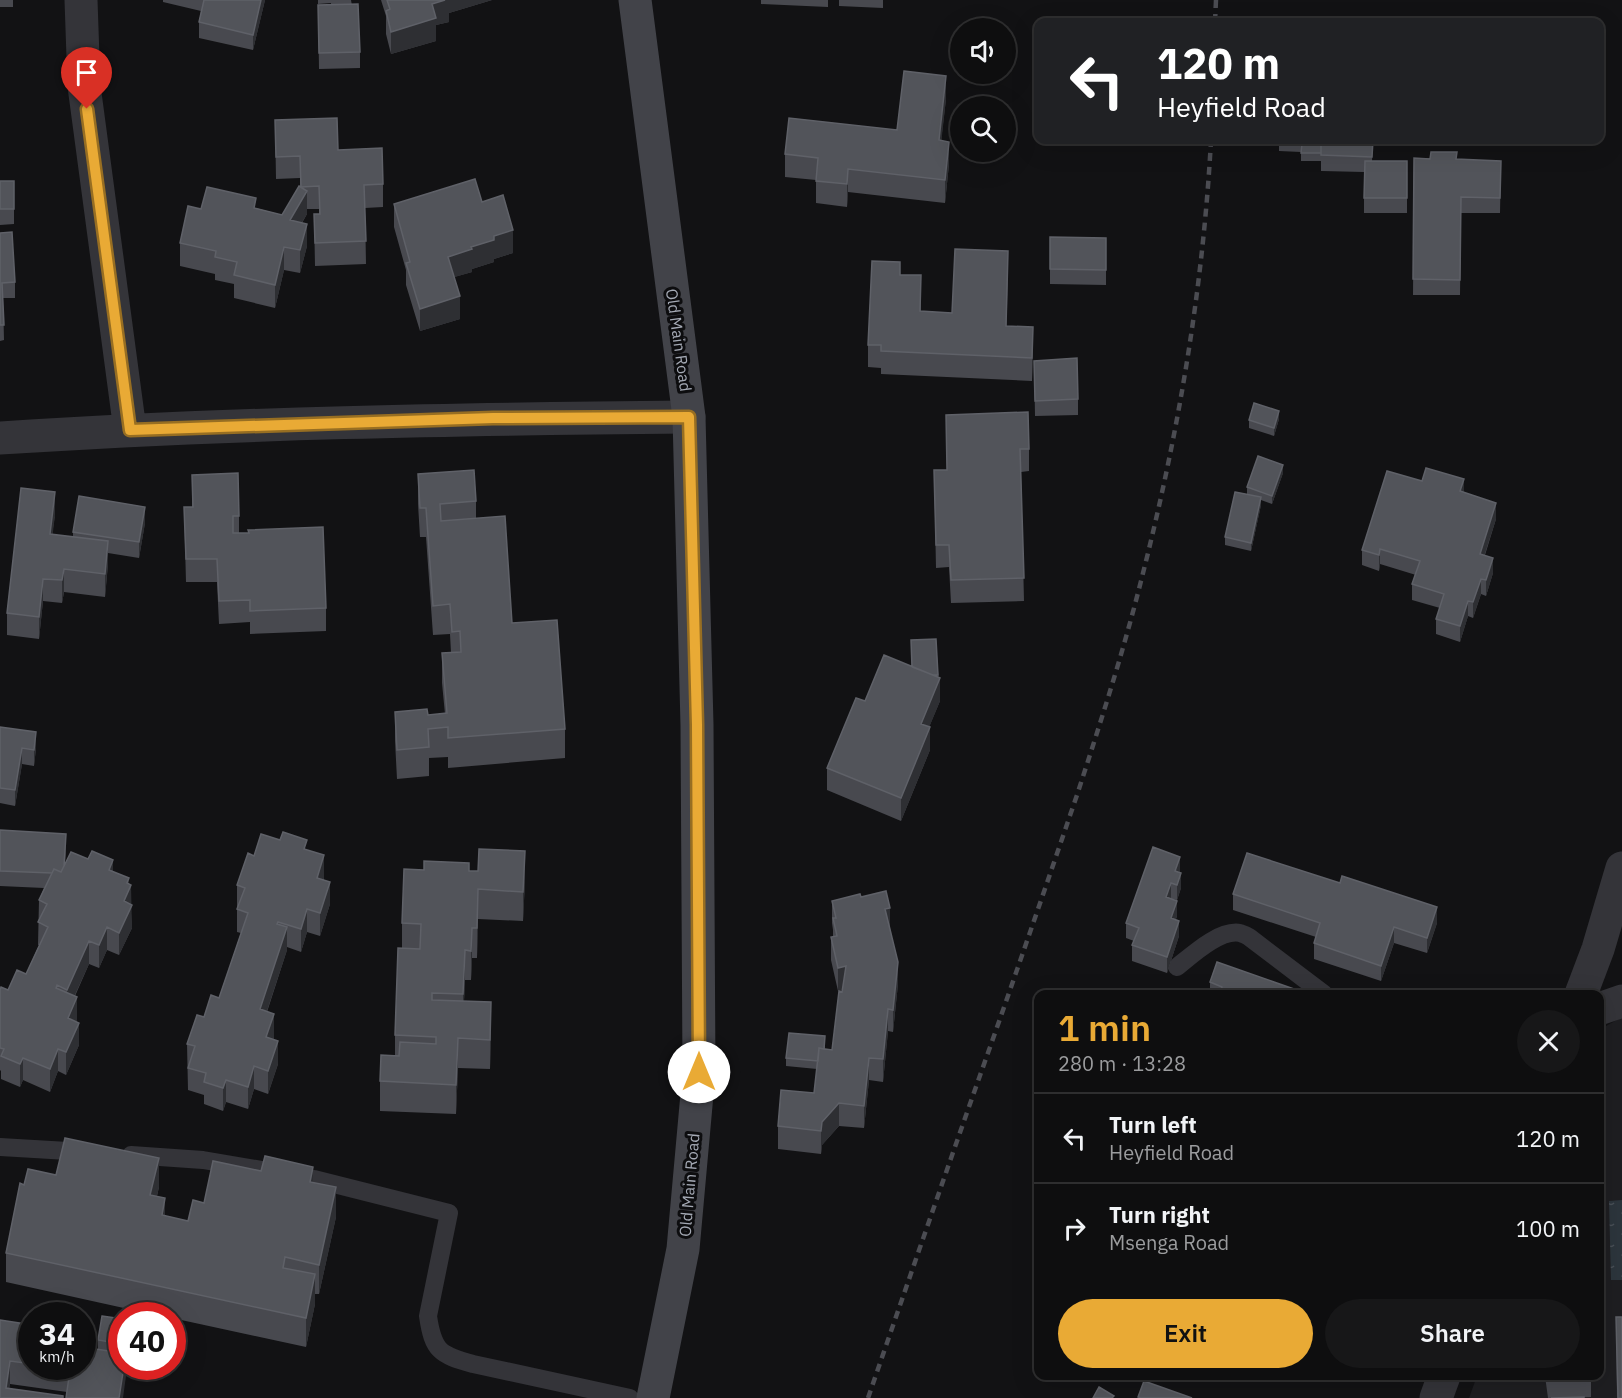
<!DOCTYPE html>
<meta charset="utf-8">
<style>
body{margin:0;font-family:"IBM Plex Sans",sans-serif;background:#171718;color:#f1f3f6;height:100vh;display:flex;flex-direction:column;font-size:22px;white-space:nowrap}
*{box-sizing:border-box;margin:0}
p{font-size:20px;color:#9b9c9e}
.icon{flex:none;width:33px;height:33px;fill:none;stroke:currentColor;stroke-width:2;stroke-linecap:round;stroke-linejoin:round}
.map{position:relative;flex:1;overflow:hidden}
.details{position:absolute;left:1034px;top:990px;width:570px;height:390px;display:flex;flex-direction:column;background:#0e0e0f;border-radius:12px;box-shadow:0 6px 24px #0002,0 0 0 2px #2e2e2f}
.details>*{flex:none}
.top-card{position:absolute;left:1034px;top:18px;width:570px;height:126px;border-radius:12px;box-shadow:0 6px 24px #0002,0 0 0 2px #2e2e2f;background:#202124;color:#fff;overflow:hidden}
.tools{position:absolute;left:950px;top:18px;display:grid;gap:12px}
.tools a{display:grid;place-items:center;width:66px;height:66px;border-radius:50%;background:#0e0e0f;box-shadow:0 6px 24px #0002,0 0 0 2px #2e2e2f;font-size:30px}
.speed{position:absolute;left:18px;top:1302px;display:flex;gap:12px;font-size:30px;font-weight:700;text-align:center}
.speed>*{display:grid;place-content:center;width:78px;height:78px;border-radius:50%;background:#0e0e0f;box-shadow:0 6px 24px #0002,0 0 0 2px #2e2e2f;line-height:1}
.speed small{font-size:15px;font-weight:400}
.speed .limit{border:9px solid #d22;background:#fff;color:#111}
.pin{position:absolute;display:grid;place-items:center;width:51px;height:51px;color:#fff;margin:-62px -26px;border-radius:50% 50% 50% 0;rotate:-45deg;box-shadow:0 0 6px #0007}
.pin .icon{rotate:45deg}
.me{position:absolute;width:66px;margin:-33px;rotate:0deg;stroke-linejoin:round;filter:drop-shadow(0 0 4px #0008)}
.turn{display:flex;align-items:center;gap:21px;height:126px;padding:0 24px;font-size:27px}
.turn .icon{width:78px;height:78px;stroke-width:2.5}
.turn b{display:block;font-size:42px;line-height:51px}
.round{display:grid;place-items:center;flex:none;width:63px;height:63px;border-radius:32px;background:#171718}
.summary{display:flex;align-items:center;justify-content:space-between;height:102px;padding:0 24px}
h1{font-size:36px;font-weight:600;line-height:45px;color:#e9aa35}
.cta{display:flex;gap:12px;margin-top:auto;padding:12px 24px}
.cta a{flex:1;height:69px;border-radius:36px;background:#e9aa35;color:#111;font-size:24px;font-weight:600;line-height:69px;text-align:center}
.cta a+a{background:#171718;color:#f1f3f6}
ul{padding:0;list-style:none}
li{display:flex;align-items:center;gap:18px;height:90px;padding:0 24px;border-top:2px solid #2e2e2f}
li div{flex:1}
li b{display:block;font-size:22px}
li em{font-style:normal}
.map>svg:first-child{display:block}
.built{fill:#1e1e21}
.water{fill:url(#water-ripples)}
.lines{fill:none;stroke-linecap:round;stroke-linejoin:round}
.lane{stroke:#343439;stroke-width:18}
.street{stroke:#343439;stroke-width:33}
.secondary{stroke:#424349;stroke-width:33}
.rail{stroke:#4b4c52;stroke-width:4.5;stroke-dasharray:8 6;stroke-linecap:butt}
.wall{fill:#48494f}
.shaded-wall{fill:#2e2f33}
.building{fill:#52545a;stroke:#5f6168;stroke-width:1.5}
.route-casing{stroke:#976e22;stroke-width:15}
.route{stroke:#e9aa35;stroke-width:10}
.labels{text-anchor:middle;stroke-width:6;stroke-linejoin:round;paint-order:stroke}
.street-label{font-size:16px;fill:#a4a9b4;stroke:#0d0d0f}
</style>
<div class="map">
<svg width="1622" height="1398" viewBox="0 0 1622 1398">
<defs>
<pattern id="water-ripples" width="26" height="14" patternUnits="userSpaceOnUse" patternTransform="scale(1.5)"><rect width="26" height="14" fill="#2c353c"/><path d="M2 4q2-2 4 0t4 0M15 11q2-2 4 0t4 0" fill="none" stroke="#484f56"/></pattern>
</defs>
<rect width="100%" height="100%" fill="#121214"/>
<path class="built" d="M1622,1017V1398H1469L1477,1376H1599V1030Z"/>
<path class="water" d="M1622,1200V1280H1611L1609,1201Z"/>
<g class="lines">
<path class="lane" d="M1177,967C1192,955 1220,929 1240,933C1243,934 1246,935 1249,937L1324,994
M0,1147L85,1152
M131,1155L203,1160L314,1179L449,1213L428,1316C433,1351 440,1355 473,1364L630,1398"/>
<path class="street" d="M81,0L84,86L130,430
M0,438C229,423 459,419 689,417
M1581,994L1598,949L1622,868
M1599,1009L1622,1001
M1436,1398L1444,1376"/>
<path class="secondary" d="M635,0L689,417L697,725L699,1072L683,1249L653,1398"/>
<path class="rail" d="M1215,22L1216,0
M868,1398C908,1282 948,1166 989,1050C1019,965 1048,880 1077,795C1100,724 1123,653 1141,581C1178,436 1203,289 1211,140"/>
</g>
<path class="wall" d="M0,0H13V7H0Z
M163,0H265L253,50L199,38V22L201,11L163,2Z
M318,0H351L360,52V68L319,69L318,5H331V3L318,4Z
M381,0H492L449,13V22L436,25V41L391,54L386,34V16Z
M761,0H828V7L761,4Z
M839,0H883V8L839,6Z
M946,99L941,141L949,164L945,203L848,192L847,207L816,203V180L785,177V154L897,130Z
M275,120L338,150L383,184V207L365,208L366,264L315,266L314,214H319V209H307V214L302,223L307,246L300,273L284,270L275,308L234,298V284L215,280V274L180,266V243L201,209L256,208L282,215L300,187V178L276,179Z
M1279,140H1373L1372,161H1407V213H1364V172L1321,171V161H1301V152L1279,151Z
M1414,158L1501,161L1500,213H1461L1460,295H1413Z
M0,181H14V224L0,225Z
M482,202L513,253L494,259V262L472,269V272L454,277L460,319L420,331L406,285V270L394,227V204Z
M0,233L15,282V298H3L4,340L0,341Z
M1050,237L1106,238V285L1050,284Z
M1008,273L1006,326L1033,350L1032,381L881,374V368L868,367V345L900,275L921,298V311L952,313Z
M1034,361L1078,399V415L1035,416Z
M946,415L1029,449V471L1021,472L1024,601L951,603L949,567L936,568L934,470H947Z
M1279,419L1274,436L1249,428V420Z
M1283,473L1272,504L1261,500V505L1251,551L1225,545V537L1247,494V487Z
M418,474L476,501V519L512,623L565,729V758L448,768V757L429,758V776L397,779L395,741V712L428,715L445,714L442,683V653H451L450,634L433,635L426,537H420L418,504Z
M192,475L239,516V533L326,608V631L250,634V622L219,624L217,582H186L184,507H192Z
M1422,481L1464,492L1496,519L1485,555L1493,573L1486,596L1481,594L1473,618L1468,616L1460,642L1436,634V619L1440,608L1412,600V584L1416,575L1380,564L1379,571L1362,565V550Z
M55,515L52,535L73,537V532L145,523L139,558L108,553V564L105,597L64,592L62,603L43,601L39,639L7,635V613Z
M936,639L940,701L929,727L930,750L901,821L827,790V768L865,701L912,667L911,640Z
M0,727L36,748L34,766L22,764L15,806L0,803Z
M0,830L66,849L65,863L113,871L129,884L132,928L119,955L107,950L99,968L89,964L75,996L77,1020L76,1021L79,1045L66,1075L58,1071L50,1092L23,1080L20,1087L1,1079V1071L0,1070V990H8L26,974L39,945H38L39,900L44,888L0,886Z
M307,850L324,878V880L330,904L320,936L307,932L301,952L287,947V950L267,1012L274,1037L273,1040L278,1064L268,1094L254,1089L248,1109L226,1102L223,1111L204,1104V1095L188,1090L187,1044L204,1017L219,998L241,933L237,932V885L254,856Z
M469,871L525,880L523,921L478,919L477,958H472L471,980H465L464,1001L491,1032L490,1069L458,1068L456,1114L380,1111V1081L395,1056V1035L402,948V923Z
M1180,873L1181,888L1177,900L1171,899L1177,916L1176,919L1179,936L1167,973L1132,961V945L1134,941L1126,938V923Z
M1233,894L1437,923L1427,953L1394,943L1381,981L1314,959V943L1316,937L1233,910Z
M861,897L890,928L898,984L893,1032L888,1031L883,1082L869,1080L864,1128L839,1126L822,1145L821,1154L778,1149V1126L814,1093L817,1069L786,1066V1058L825,1044V1049L832,1050L843,990L838,991L831,960V937H833V930L832,923V901Z
M1210,982L1294,994H1210Z
M56,1175L159,1187L157,1196L165,1216L188,1221L204,1203L313,1182L336,1217L319,1294H315V1304L306,1347L172,1318V1316H160L6,1282V1253L24,1185Z
M1616,1317L1622,1398H1617Z
M122,1319V1366H126V1376L67,1392L10,1384L9,1388L0,1398V1320L32,1325V1366H82L84,1347L98,1349V1340Z
M130,1366H167L165,1377L130,1371Z
M1545,1376H1591V1397L1548,1398Z"/>
<path class="shaded-wall" d="M261,0H265L253,50V35Z
M445,0H492L449,13V22L436,25V41L391,54V32L432,4Z
M946,76V99L939,163V140Z
M949,142V164L945,203V180Z
M848,169V192L847,207V184Z
M307,191V214L290,242V220Z
M307,224V246L300,273V250Z
M513,230V253L494,259V262L472,269V272L448,279V257L494,236Z
M284,247V270L275,308V285Z
M1008,251V273L1006,349V326Z
M921,275V298L920,334V311Z
M460,296V319L420,331V309Z
M1033,327V350L1032,381V358Z
M1279,411V419L1274,436V428Z
M1283,465V473L1272,504V496Z
M1464,479V495L1460,491Z
M55,492V515L50,557V534Z
M1261,497V505L1251,551V543Z
M1496,503V519L1480,569V554Z
M145,507V523L139,558V542Z
M108,541V564L105,597V574Z
M1380,549V564L1379,571V555Z
M1493,558V573L1486,596V580Z
M64,569V592L62,603V580Z
M43,579V601L39,639V617Z
M1481,579V594L1473,618V602Z
M1468,601V616L1460,642V626Z
M940,678V701L921,747V724Z
M930,727V750L901,821V798Z
M36,732V748L34,766V750Z
M22,748V764L15,806V790Z
M66,834V849L63,885L62,889Z
M525,851V880L523,921V892Z
M324,855V878L317,900V878Z
M1180,857V872L1175,871Z
M113,860V883L109,870Z
M1181,873V888L1177,900V885Z
M129,878V889L131,885L132,928L119,955V933L124,901Z
M330,882V904L320,936V913Z
M1171,883V898L1166,912V897Z
M478,889V919L477,958V928Z
M1177,901V916L1171,933V918Z
M1437,907V923L1427,953V938Z
M890,908V931L885,909Z
M307,909V932L301,952V929Z
M1179,921V936L1167,973V957Z
M107,927V950L99,968V945Z
M287,927V950L260,1032V1009Z
M1394,927V943L1381,981V966Z
M472,928V958L471,980V951Z
M89,941V964L67,1012V990Z
M465,950V980L463,1023V994Z
M898,962V984L893,1032V1010Z
M846,966V989L838,991V968Z
M77,997V1020L68,1040V1018Z
M491,1002V1032L490,1069V1040Z
M888,1009V1031L883,1082V1059Z
M274,1014V1037L266,1060V1037Z
M79,1023V1045L66,1075V1052Z
M458,1038V1068L456,1114V1085Z
M278,1041V1064L268,1094V1071Z
M58,1049V1071L50,1092V1069Z
M23,1058V1080L20,1087V1064Z
M869,1058V1080L864,1128V1106Z
M254,1066V1089L248,1109V1087Z
M226,1080V1102L223,1111V1088Z
M839,1103V1126L822,1145L821,1154V1131L822,1122Z
M159,1158V1187L150,1225V1195Z
M313,1167V1196L310,1182Z
M336,1187V1217L319,1294V1265Z
M165,1198V1227L162,1215Z
M315,1274V1304L306,1347V1318Z
M10,1361V1384L8,1398L6,1388Z
M124,1366H126V1376L123,1398H119Z"/>
<path class="building" d="M204,0H261L253,35L199,22Z
M387,0H445L432,4L436,18L391,32L386,11L390,9Z
M358,4L360,52L319,53L318,5Z
M904,71L946,76L939,140L949,142L945,180L848,169L847,184L816,181L818,158L785,154L789,118L897,130Z
M337,118L338,150L382,148L383,184L364,185L366,241L315,243L314,214H320L319,186L301,187L300,156L276,157L275,120Z
M1279,140H1321V153H1301L1302,144L1279,143Z
M1321,140H1373L1372,157L1321,155Z
M1431,152H1457L1456,159L1501,161L1500,198L1461,197L1460,280L1413,279L1414,158L1430,159Z
M1365,161H1407V198H1364Z
M475,179L482,202L503,195L513,230L494,236V240L471,247L472,249L448,257L460,296L420,309L406,263L410,262L394,204Z
M0,181H14V209H0Z
M299,186L307,191L290,220L307,224L300,250L284,247L275,285L234,275L237,262L215,257L216,251L180,243L188,206L201,209L207,187L256,198L254,208L282,215Z
M12,232L15,282L2,283L4,325H0V233Z
M1050,237L1106,238V270L1050,269Z
M955,249L1008,251L1006,326L1033,327L1032,358L881,351V345H868L872,261L900,262V275H921L920,311L952,313Z
M1077,358L1078,399L1035,401L1034,361Z
M1254,403L1279,411L1274,428L1249,420Z
M1028,412L1029,449H1020L1024,578L951,580L949,545H936L934,470H947L946,415Z
M1258,456L1283,465L1272,496L1247,487Z
M1426,468L1464,479L1460,491L1496,503L1480,554L1493,558L1486,580L1481,579L1473,602L1468,601L1460,626L1436,619L1444,594L1412,584L1420,561L1380,549L1379,555L1362,550L1387,471L1422,481Z
M474,470L476,501L440,504L441,521L505,516L512,623L557,620L565,729L448,738V727L428,729L429,747L397,750L395,712L427,709L428,715L447,713L442,653L461,652L460,631L452,632L450,604L433,606L426,508H420L418,474Z
M238,473L239,516H233V533H249L248,530L323,527L326,608L250,611V600L219,601L217,559H186L184,507H193L192,475Z
M21,488L55,492L50,534L108,541L105,574L64,569L62,580L43,579L39,617L7,613Z
M1235,492L1261,497L1251,543L1225,537Z
M79,496L145,507L139,542L73,532Z
M936,639L938,675H933L912,667L911,640Z
M884,655L940,678L921,724L930,727L901,798L827,768L856,698L865,701Z
M0,727L36,732L34,750L22,748L15,790L0,788Z
M0,830L66,834L64,866L61,872L54,869L52,873L0,871Z
M283,832L307,840L304,849L324,855L317,878L330,882L320,913L307,909L301,929L278,922L277,924L287,927L260,1009L274,1014L266,1037L278,1041L268,1071L254,1066L248,1087L226,1080L223,1088L204,1082L206,1073L188,1068L195,1046L187,1044L197,1015L204,1017L211,995L219,998L248,913L237,909L245,888L237,885L248,853L254,856L261,834L280,840Z
M1153,847L1180,857L1175,871L1181,873L1177,885L1171,883L1166,897L1177,901L1171,918L1179,921L1167,957L1132,945L1139,928L1126,923Z
M479,849L525,851L523,892L478,889L477,928H472L471,951L465,950L463,994L432,993V1000L491,1002L490,1040L458,1038L456,1085L380,1081L381,1055L399,1056L400,1042L436,1044V1037L395,1035L398,948L420,949L421,924L402,923L404,869L424,870V861L469,863V871H478Z
M92,851L113,860L109,870L129,878L127,883L131,885L124,901L132,905L119,933L107,927L99,945L89,941L67,990L57,985L56,988L77,997L68,1018L79,1023L66,1052L58,1049L50,1069L23,1058L20,1064L1,1056L4,1049L0,1048V990L1,987L8,990L17,970L26,974L48,927L38,922L47,904L39,900L54,869L61,872L71,852L88,859Z
M1247,853L1340,883L1342,876L1437,907L1427,938L1394,927L1381,966L1314,943L1320,923L1233,894Z
M886,891L890,908L885,909L898,962L893,1010L888,1009L883,1059L869,1058L864,1106L839,1103L822,1122L821,1131L778,1126L781,1090L814,1093L819,1048L832,1050L839,991L842,992L846,966L838,968L831,937L837,936L833,918H836L832,901L860,894L861,897Z
M1217,962L1294,989L1292,994H1220L1222,987L1210,982Z
M789,1033L825,1036L824,1049L819,1048L818,1061L786,1058Z
M65,1138L159,1158L150,1195L165,1198L162,1215L188,1221L193,1200L204,1203L213,1161L261,1171L265,1156L313,1167L310,1182L336,1187L319,1265L285,1257L283,1268L315,1274L306,1318L6,1253L20,1183L24,1185L28,1169L56,1175Z
M102,1316L122,1319V1344L98,1340Z
M1616,1317H1622V1398H1618Z
M0,1320L32,1325V1364L10,1361L6,1388L63,1396V1398H0Z
M82,1347L122,1353V1366H124L119,1398H66L70,1370L47,1366H82Z
M1548,1376H1579L1548,1380Z
M1144,1381L1192,1398H1141L1138,1397Z
M1099,1387L1114,1396L1112,1398H1093Z
M1584,1397V1398H1551Z"/>
<g class="lines">
<g class="route-casing">
<path id="route" d="M87,109L130,430L493,418L689,417L697,725L699,1072"/>
</g>
<use href="#route" class="route"/>
</g>
<g class="labels">
<g class="street-label">
<text transform="translate(679 340) rotate(82)" y="6">Old Main Road</text>
<text transform="translate(689 1185) rotate(-85)" y="6">Old Main Road</text>
</g>
</g>
</svg>
<div class="tools">
<a><svg class="icon" aria-label="sound" viewBox="0 0 24 24"><path d="M4 9h4l5-4v14l-5-4H4zM17 9q2 3 0 6"/></svg></a>
<a><svg class="icon" aria-label="search" viewBox="0 0 24 24"><circle cx="10" cy="10" r="6"/><path d="M15 15l6 6"/></svg></a>
</div>
<div class="speed"><div>34<small>km/h</small></div><div class="limit">40</div></div>
<div class="pin" style="left:87px;top:109px;background:#d93025"><svg class="icon" aria-label="arrive" viewBox="0 0 24 24"><path d="M6 21V4h12l-3 4 3 4H6"/></svg></div>
<svg class="me" style="left:699px;top:1072px" viewBox="-20 -20 40 40"><circle r="19" fill="#fff"/><path d="M0-13L10 11 0 6-10 11z" fill="#e9aa35"/></svg>
<div class="top-card">
<div class="turn"><svg class="icon" aria-label="left" viewBox="0 0 24 24"><path d="M17 20v-9H6M10 6l-5 5 5 5"/></svg><div><b>120 m</b>Heyfield Road</div></div>
</div>
<section class="details">
<div class="summary"><div><h1>1 min</h1><p>280 m · 13:28</p></div><a class="round"><svg class="icon" aria-label="close" viewBox="0 0 24 24"><path d="M6 6l12 12M18 6L6 18"/></svg></a></div>
<ul>
<li><svg class="icon" aria-label="left" viewBox="0 0 24 24"><path d="M17 20v-9H6M10 6l-5 5 5 5"/></svg><div><b>Turn left</b><p>Heyfield Road</p></div><em>120 m</em></li>
<li><svg class="icon" aria-label="right" viewBox="0 0 24 24"><path d="M7 20v-9h11M14 6l5 5-5 5"/></svg><div><b>Turn right</b><p>Msenga Road</p></div><em>100 m</em></li>
</ul>
<div class="cta"><a>Exit</a><a>Share</a></div>
</section>
</div>
